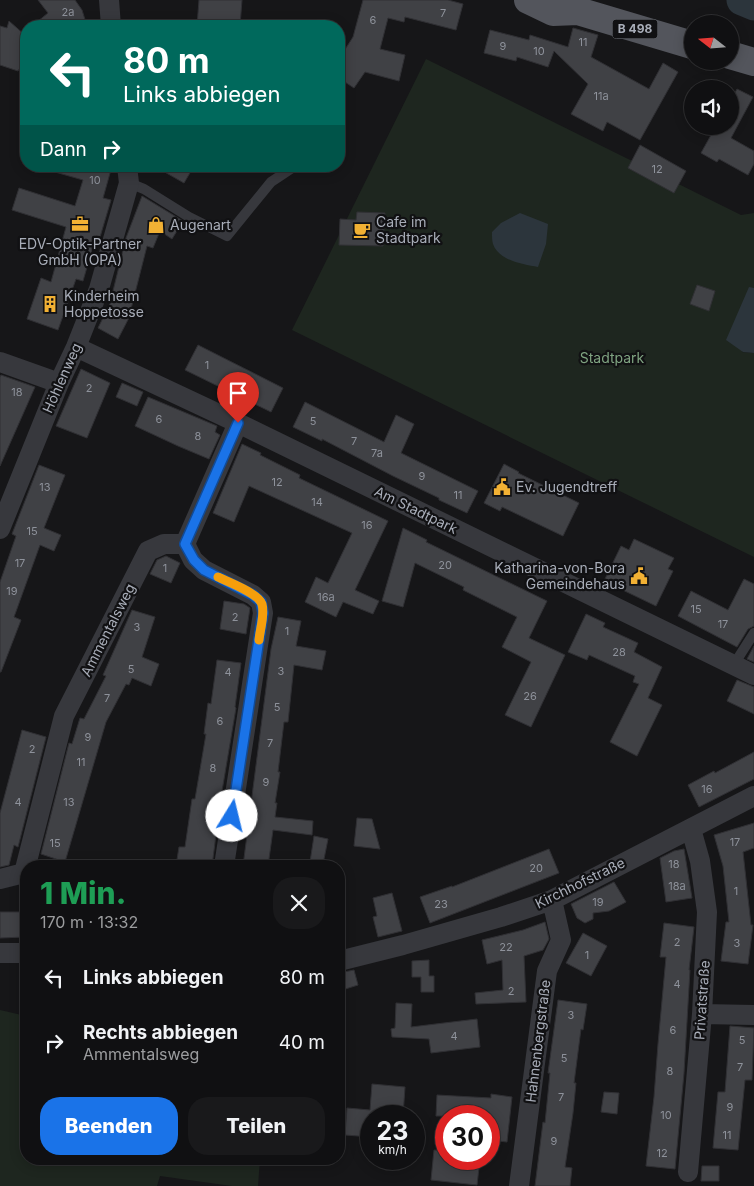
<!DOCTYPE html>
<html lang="de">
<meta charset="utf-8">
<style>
body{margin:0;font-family:Inter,sans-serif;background:#19191b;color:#f1f3f6;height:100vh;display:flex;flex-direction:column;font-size:19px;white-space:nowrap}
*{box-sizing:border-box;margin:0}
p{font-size:16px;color:#9c9d9f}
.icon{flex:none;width:28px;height:28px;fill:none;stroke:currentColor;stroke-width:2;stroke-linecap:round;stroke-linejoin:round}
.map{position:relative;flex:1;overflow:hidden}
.side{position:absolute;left:20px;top:860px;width:325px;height:305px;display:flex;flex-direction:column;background:#101012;border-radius:20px;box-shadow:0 2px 12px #0003,0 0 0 1px #303032}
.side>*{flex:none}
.top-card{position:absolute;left:20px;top:20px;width:325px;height:152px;border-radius:20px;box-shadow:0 2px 12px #0003,0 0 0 1px #303032;background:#00695c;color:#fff;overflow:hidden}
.needle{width:32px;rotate:287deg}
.controls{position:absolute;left:684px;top:15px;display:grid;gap:10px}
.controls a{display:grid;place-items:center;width:55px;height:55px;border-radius:50%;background:#101012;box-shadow:0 2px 12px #0003,0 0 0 1px #303032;font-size:25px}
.speed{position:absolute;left:360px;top:1105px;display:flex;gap:10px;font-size:25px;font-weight:700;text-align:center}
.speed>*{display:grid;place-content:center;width:65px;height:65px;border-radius:50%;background:#101012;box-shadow:0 2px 12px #0003,0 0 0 1px #303032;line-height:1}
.speed small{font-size:12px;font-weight:400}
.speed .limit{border:8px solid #d22;background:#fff;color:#111}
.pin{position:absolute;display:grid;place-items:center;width:42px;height:42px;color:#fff;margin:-51px -21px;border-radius:50% 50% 50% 0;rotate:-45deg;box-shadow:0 0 5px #0007}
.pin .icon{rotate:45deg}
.me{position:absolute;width:55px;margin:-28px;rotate:9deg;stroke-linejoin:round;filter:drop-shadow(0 0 4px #0008)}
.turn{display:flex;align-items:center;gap:18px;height:105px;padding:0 20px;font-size:22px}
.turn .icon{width:65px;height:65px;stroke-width:2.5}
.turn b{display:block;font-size:35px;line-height:42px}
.then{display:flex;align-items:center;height:48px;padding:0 20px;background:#0003;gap:10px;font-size:19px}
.round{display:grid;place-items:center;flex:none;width:52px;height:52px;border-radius:20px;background:#19191b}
.headline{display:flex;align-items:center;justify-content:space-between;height:85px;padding:0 20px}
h1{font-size:30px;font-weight:800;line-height:38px;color:#1e9e55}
.action{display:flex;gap:10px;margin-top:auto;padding:10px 20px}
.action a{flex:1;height:58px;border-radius:20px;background:#1a73e8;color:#fff;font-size:20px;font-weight:800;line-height:58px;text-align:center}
.action a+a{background:#19191b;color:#f1f3f6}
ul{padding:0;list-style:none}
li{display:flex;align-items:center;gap:15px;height:65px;padding:0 20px}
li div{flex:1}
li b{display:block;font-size:19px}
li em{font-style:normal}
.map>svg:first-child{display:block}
.green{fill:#1e261f}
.water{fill:#2c353c}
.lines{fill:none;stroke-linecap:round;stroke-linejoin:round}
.river{stroke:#2c353c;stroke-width:31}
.building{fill:#404145;stroke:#303034}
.service{stroke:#37383d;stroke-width:10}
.minor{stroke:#37383d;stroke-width:20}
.primary{stroke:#53555c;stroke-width:28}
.route-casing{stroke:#114b97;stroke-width:12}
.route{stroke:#1a73e8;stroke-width:9}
.slow{stroke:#f59e0b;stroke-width:9}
.labels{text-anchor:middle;stroke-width:4.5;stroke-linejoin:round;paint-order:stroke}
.number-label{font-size:11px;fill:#8e929b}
.shield{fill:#111113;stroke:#7b7e86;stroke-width:1}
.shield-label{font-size:12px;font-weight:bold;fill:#a8adb8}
.poi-label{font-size:14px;fill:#a8adb8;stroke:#111113;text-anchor:start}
.park-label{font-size:14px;fill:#7fa381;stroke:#111113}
.street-label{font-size:14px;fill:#a8adb8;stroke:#111113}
</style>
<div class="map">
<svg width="754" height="1186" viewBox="0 0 754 1186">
<rect width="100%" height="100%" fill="#161618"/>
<path class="green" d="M426,59L741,215L754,213V288H749L742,352L754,353V557L292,330Z
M0,1010L26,1016V1159H260L258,1186H232L160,1176L157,1186H0Z"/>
<path class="water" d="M520,213L548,224L546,244L538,267C523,264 499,261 493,244C492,241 492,236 492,232L501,223Z
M749,287L754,288V353L743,352L726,340Z"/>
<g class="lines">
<path class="river" d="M742,0L754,5"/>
</g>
<path class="building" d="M38,0H75L82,10L87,26H32L48,13Z
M199,0H242L240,26H197Z
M363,0H448L463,4L456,30L405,17L404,22L388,18L380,49L405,55L399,81L365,72L354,88L339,78V59L353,37Z
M9,21L26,36V58L18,71L0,65V26L7,28Z
M573,28L598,35L591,57L649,89L663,63L678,72L640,140L607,122L603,131L571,114L588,84L554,51L548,67L517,57L516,61L484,53L490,30L529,40L530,35L568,47Z
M737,89L753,97L731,138L754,151V164L748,175L719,159L717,162L701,153L716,126H730V102Z
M640,145L686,171L674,193L628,168Z
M48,166H112L103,198L111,200L100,237L96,236L83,281L76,279L58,330L27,319L41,278L51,282L66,227L12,210L19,188L75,206L83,180L48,170Z
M154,166H194L184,183Z
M142,196L183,221L172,239L160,231L153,248L147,246L131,309L133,310L118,339L98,328L116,292L113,291L126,238Z
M357,212L385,213L383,246L339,245L340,219L356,220Z
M697,285L715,291L709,311L690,304Z
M198,345L283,388L271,412L185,370Z
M81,369L110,383L87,438L56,426Z
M1,375L35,387L0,466V377Z
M122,383L143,392L137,406L116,397Z
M148,397L217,426L215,432L220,435L209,459L178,446L135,426Z
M305,402L384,442L396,415L414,424L401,453L478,491L467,513L439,500V498L393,476L322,439V441L293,427Z
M242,444L261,453L260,455L300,475L299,478L388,521L355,590L379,601L373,614L343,602L336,617L305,602L316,577L328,583L352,533L249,486L234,522L213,513Z
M504,464L519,472L518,473L579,503L563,536L502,507L500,511L484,503Z
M39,465L65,475L44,528L61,535L54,551L40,545L14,617L21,620L1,672H0V582L16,536L12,534Z
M403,528L427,540L426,542L547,601L529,638L565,655L531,727L505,715L531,662L502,647L517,617L463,590L464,587L415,563L403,607L382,601Z
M634,539L674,558L668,569L673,571L656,606L604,581L621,546L629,550Z
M166,556L180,563L171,583L150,574L157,560Z
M744,579L754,584V626L748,629L737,647L678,616L691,591L728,610Z
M224,601L244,604L250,608L246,634L220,629Z
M132,610L155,617L142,657L159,664L151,686L132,678L129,685L126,684L106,722L65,862L41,854L69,743L72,744L80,718L84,719L106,676L103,675Z
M586,614L605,623L603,627L638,643L634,652L662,667L648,698L662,705L637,756L610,742L639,684L633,682L635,676L589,655L587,660L568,652Z
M278,617L301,621L296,646L326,651L322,670L294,665L288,722H284L278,772H280L275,803H277L275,817L313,821L312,835L273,830L268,866H243L271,649Z
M754,646V662L747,659Z
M217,660L241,663L235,707L236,708L220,803L212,866H176L179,847H185L192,799H195L206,734H204L208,703L211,704Z
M737,680L754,687V714L727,701Z
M22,730L46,737L18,847L14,845L9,865L0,867V813Z
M754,752V779L699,807L688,785L714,771L715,773Z
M357,818L372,819L380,849L354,846Z
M754,823V848L743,852L751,925H753L748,964L721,961L726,922H729L723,866L714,835Z
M314,836L328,839L323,864L310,862Z
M549,849L559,873L430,923L420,897L452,886V887Z
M684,849L692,898L666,902L660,858L674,851Z
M614,882L626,902L609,911L593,913V919L585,923L577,918L571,904Z
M392,893L402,931L378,937L373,917L377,916L373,898Z
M0,912H26V937L0,938Z
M545,922L549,939L543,950L524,956L526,1002L476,1004L475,993L503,990L502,960L487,964L482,940L523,930Z
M664,923L694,927L689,970H690L684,1073L675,1169L646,1166L654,1097L658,1044L666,957H660Z
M583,933L607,946L591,976L566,963Z
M429,960V976H434V992H421V977H412V961Z
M354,970L358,985L339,991V973Z
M558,1000L587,1004L583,1030L581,1029L574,1083H576L573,1113L565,1167L572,1168L570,1186H535L543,1122L545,1123L550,1073H548Z
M396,1003L412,1004L411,1027L477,1019L480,1047L431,1053L429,1039L392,1037L391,1029L395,1028Z
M730,1026L754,1028L752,1080H745L738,1150L713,1148L718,1092H725Z
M372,1084L405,1087L403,1116H371V1137L345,1135L347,1108L370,1110Z
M604,1092L619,1093L617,1114L601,1112Z
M491,1094L512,1097L507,1142L489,1140V1116H436L437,1095L491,1098Z
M434,1150L446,1151V1159H480L477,1185L431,1180Z
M702,1166H719V1181H701Z"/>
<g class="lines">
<path class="service" d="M129,183L144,189L189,217L227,236L271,182L295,166
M733,666L754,633"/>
<path class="minor" d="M109,0L111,26
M76,347L238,423L754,675
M0,362L59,383
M0,529L59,383L76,347L99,289L129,183L127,166
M185,544L193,560L204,570L253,595L261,602L263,613L224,866
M0,879L24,873L64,716L148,551L164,544H185L238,423
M0,953H26
M339,961L403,945L501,917L552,900L754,796
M702,1014L754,1015
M688,1172L702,1014L707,912L700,861L691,829
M519,1186L547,971L561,940L552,900"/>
<path class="primary" d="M528,0L553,12L578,11L692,45
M730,55L754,62"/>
</g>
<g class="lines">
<g class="route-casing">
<path id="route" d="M232,816L263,613L261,602L253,595L204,570L194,560L185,544L238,423"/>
</g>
<use href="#route" class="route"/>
<path class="slow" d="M218,577C228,582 258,593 262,604C265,615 260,629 259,640"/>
</g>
<defs>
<g id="office-bare" transform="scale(1.35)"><path d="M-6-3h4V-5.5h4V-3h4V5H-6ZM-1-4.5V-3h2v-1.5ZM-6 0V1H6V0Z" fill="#f2b134" stroke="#111113" stroke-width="2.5" paint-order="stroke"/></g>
<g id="shop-bare" transform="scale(1.35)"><path d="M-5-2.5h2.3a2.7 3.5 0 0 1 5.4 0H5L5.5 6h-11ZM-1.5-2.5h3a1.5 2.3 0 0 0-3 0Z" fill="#f2b134" stroke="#111113" stroke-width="2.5" paint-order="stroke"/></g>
<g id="cafe-bare" transform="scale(1.35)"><path d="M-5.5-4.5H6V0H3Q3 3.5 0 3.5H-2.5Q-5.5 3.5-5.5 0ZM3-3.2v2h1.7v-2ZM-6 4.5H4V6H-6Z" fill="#f2b134" stroke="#111113" stroke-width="2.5" paint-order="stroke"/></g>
<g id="building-bare" transform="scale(1.35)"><path d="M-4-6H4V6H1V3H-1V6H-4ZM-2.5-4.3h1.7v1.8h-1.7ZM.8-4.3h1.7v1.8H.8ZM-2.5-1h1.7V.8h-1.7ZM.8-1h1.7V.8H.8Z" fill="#f2b134" stroke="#111113" stroke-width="2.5" paint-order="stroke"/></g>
<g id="civic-bare" transform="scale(1.35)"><path d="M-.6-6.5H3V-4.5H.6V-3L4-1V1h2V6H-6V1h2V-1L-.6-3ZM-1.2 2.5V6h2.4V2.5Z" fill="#f2b134" stroke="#111113" stroke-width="2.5" paint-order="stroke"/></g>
</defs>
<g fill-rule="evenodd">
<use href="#office-bare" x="80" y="224"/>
<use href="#shop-bare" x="156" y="225"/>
<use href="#cafe-bare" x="362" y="230"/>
<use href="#building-bare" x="50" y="304"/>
<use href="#civic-bare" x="502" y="487"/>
<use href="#civic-bare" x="639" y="576"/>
</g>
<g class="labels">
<g class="number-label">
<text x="68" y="16">2a</text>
<text x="443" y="17">7</text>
<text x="373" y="24">6</text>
<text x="583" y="46">11</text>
<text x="503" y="50">9</text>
<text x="539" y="55">10</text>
<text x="601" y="100">11a</text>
<text x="657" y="173">12</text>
<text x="95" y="184">10</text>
<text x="207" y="369">1</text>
<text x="89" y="392">2</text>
<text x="17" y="396">18</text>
<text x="159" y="423">6</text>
<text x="313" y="425">5</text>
<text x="198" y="440">8</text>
<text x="354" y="445">7</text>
<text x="377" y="457">7a</text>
<text x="422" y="480">9</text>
<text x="277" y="486">12</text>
<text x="45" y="491">13</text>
<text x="458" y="499">11</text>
<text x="317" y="506">14</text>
<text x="367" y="529">16</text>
<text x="32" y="535">15</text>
<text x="20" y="567">17</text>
<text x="445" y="569">20</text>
<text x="165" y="572">1</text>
<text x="12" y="595">19</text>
<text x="326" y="601">16a</text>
<text x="696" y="613">15</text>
<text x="235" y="621">2</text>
<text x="723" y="628">17</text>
<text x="137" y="631">3</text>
<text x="287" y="635">1</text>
<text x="619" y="656">28</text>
<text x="131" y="673">5</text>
<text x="281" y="675">3</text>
<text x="228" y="676">4</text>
<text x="530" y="700">26</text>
<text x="107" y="702">7</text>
<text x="277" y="711">5</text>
<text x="220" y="725">6</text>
<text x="88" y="741">9</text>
<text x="270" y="747">7</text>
<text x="32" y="753">2</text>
<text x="81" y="766">11</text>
<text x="213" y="772">8</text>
<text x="266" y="786">9</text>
<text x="707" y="793">16</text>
<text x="18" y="806">4</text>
<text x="69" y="806">13</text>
<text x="735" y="846">17</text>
<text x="55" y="847">15</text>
<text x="674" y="868">18</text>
<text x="536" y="872">20</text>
<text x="677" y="890">18a</text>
<text x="736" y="895">1</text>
<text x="598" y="906">19</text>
<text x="441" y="908">23</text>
<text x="677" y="946">2</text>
<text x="737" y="947">3</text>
<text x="506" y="951">22</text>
<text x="587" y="959">1</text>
<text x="677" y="988">4</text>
<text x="511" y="995">2</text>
<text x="571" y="1019">3</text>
<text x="673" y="1034">6</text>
<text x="454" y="1040">4</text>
<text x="742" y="1044">5</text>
<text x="564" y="1062">5</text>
<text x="740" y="1071">7</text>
<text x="670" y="1075">8</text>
<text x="561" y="1101">7</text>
<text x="730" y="1111">9</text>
<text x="666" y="1119">10</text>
<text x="727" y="1139">11</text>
<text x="554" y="1145">9</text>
<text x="662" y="1157">12</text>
</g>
<rect class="shield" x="612.5" y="19.5" width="45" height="19" rx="4"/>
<g class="shield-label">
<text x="635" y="33">B 498</text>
</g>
<g class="poi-label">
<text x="376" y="227">Cafe im<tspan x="376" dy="16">Stadtpark</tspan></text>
<text x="170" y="230">Augenart</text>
<text x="80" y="249" text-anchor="middle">EDV-Optik-Partner<tspan x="80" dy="16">GmbH (OPA)</tspan></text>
<text x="64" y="301">Kinderheim<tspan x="64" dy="16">Hoppetosse</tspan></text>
<text x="516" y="492">Ev. Jugendtreff</text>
<text x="625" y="573" text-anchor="end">Katharina-von-Bora<tspan x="625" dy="16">Gemeindehaus</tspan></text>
</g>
<g class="park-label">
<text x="612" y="363">Stadtpark</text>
</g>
<g class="street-label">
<text transform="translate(62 378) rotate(-66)" y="5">Höhlenweg</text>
<text transform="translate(416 510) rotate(26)" y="5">Am Stadtpark</text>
<text transform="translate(108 630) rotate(-63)" y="5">Ammentalsweg</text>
<text transform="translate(580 883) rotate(-26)" y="5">Kirchhofstraße</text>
<text transform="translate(702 1000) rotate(-86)" y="5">Privatstraße</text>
<text transform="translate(538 1041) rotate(-83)" y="5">Hahnenbergstraße</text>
</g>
</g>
</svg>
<div class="controls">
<a><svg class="needle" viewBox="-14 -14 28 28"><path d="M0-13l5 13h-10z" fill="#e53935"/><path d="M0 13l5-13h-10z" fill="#9c9d9f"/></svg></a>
<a><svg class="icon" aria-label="sound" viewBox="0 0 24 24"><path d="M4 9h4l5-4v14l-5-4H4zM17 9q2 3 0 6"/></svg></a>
</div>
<div class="speed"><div>23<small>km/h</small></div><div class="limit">30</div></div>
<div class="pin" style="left:238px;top:423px;background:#d93025"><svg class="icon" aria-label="arrive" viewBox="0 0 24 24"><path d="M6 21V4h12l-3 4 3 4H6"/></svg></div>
<svg class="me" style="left:232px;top:816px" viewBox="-20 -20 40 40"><circle r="19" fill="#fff"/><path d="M0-13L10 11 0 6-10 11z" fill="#1a73e8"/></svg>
<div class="top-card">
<div class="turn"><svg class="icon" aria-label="left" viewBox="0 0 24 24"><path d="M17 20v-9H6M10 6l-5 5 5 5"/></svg><div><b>80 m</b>Links abbiegen</div></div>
<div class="then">Dann<svg class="icon" aria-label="right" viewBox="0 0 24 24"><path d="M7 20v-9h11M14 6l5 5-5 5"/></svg></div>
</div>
<section class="side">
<div class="headline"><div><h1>1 Min.</h1><p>170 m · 13:32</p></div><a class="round"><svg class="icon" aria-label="close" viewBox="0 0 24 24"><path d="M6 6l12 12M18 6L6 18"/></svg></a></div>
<ul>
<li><svg class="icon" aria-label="left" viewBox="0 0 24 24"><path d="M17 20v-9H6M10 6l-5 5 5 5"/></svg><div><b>Links abbiegen</b></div><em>80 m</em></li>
<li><svg class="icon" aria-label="right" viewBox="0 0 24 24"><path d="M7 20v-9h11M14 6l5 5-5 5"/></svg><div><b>Rechts abbiegen</b><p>Ammentalsweg</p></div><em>40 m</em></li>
</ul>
<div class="action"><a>Beenden</a><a>Teilen</a></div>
</section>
</div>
